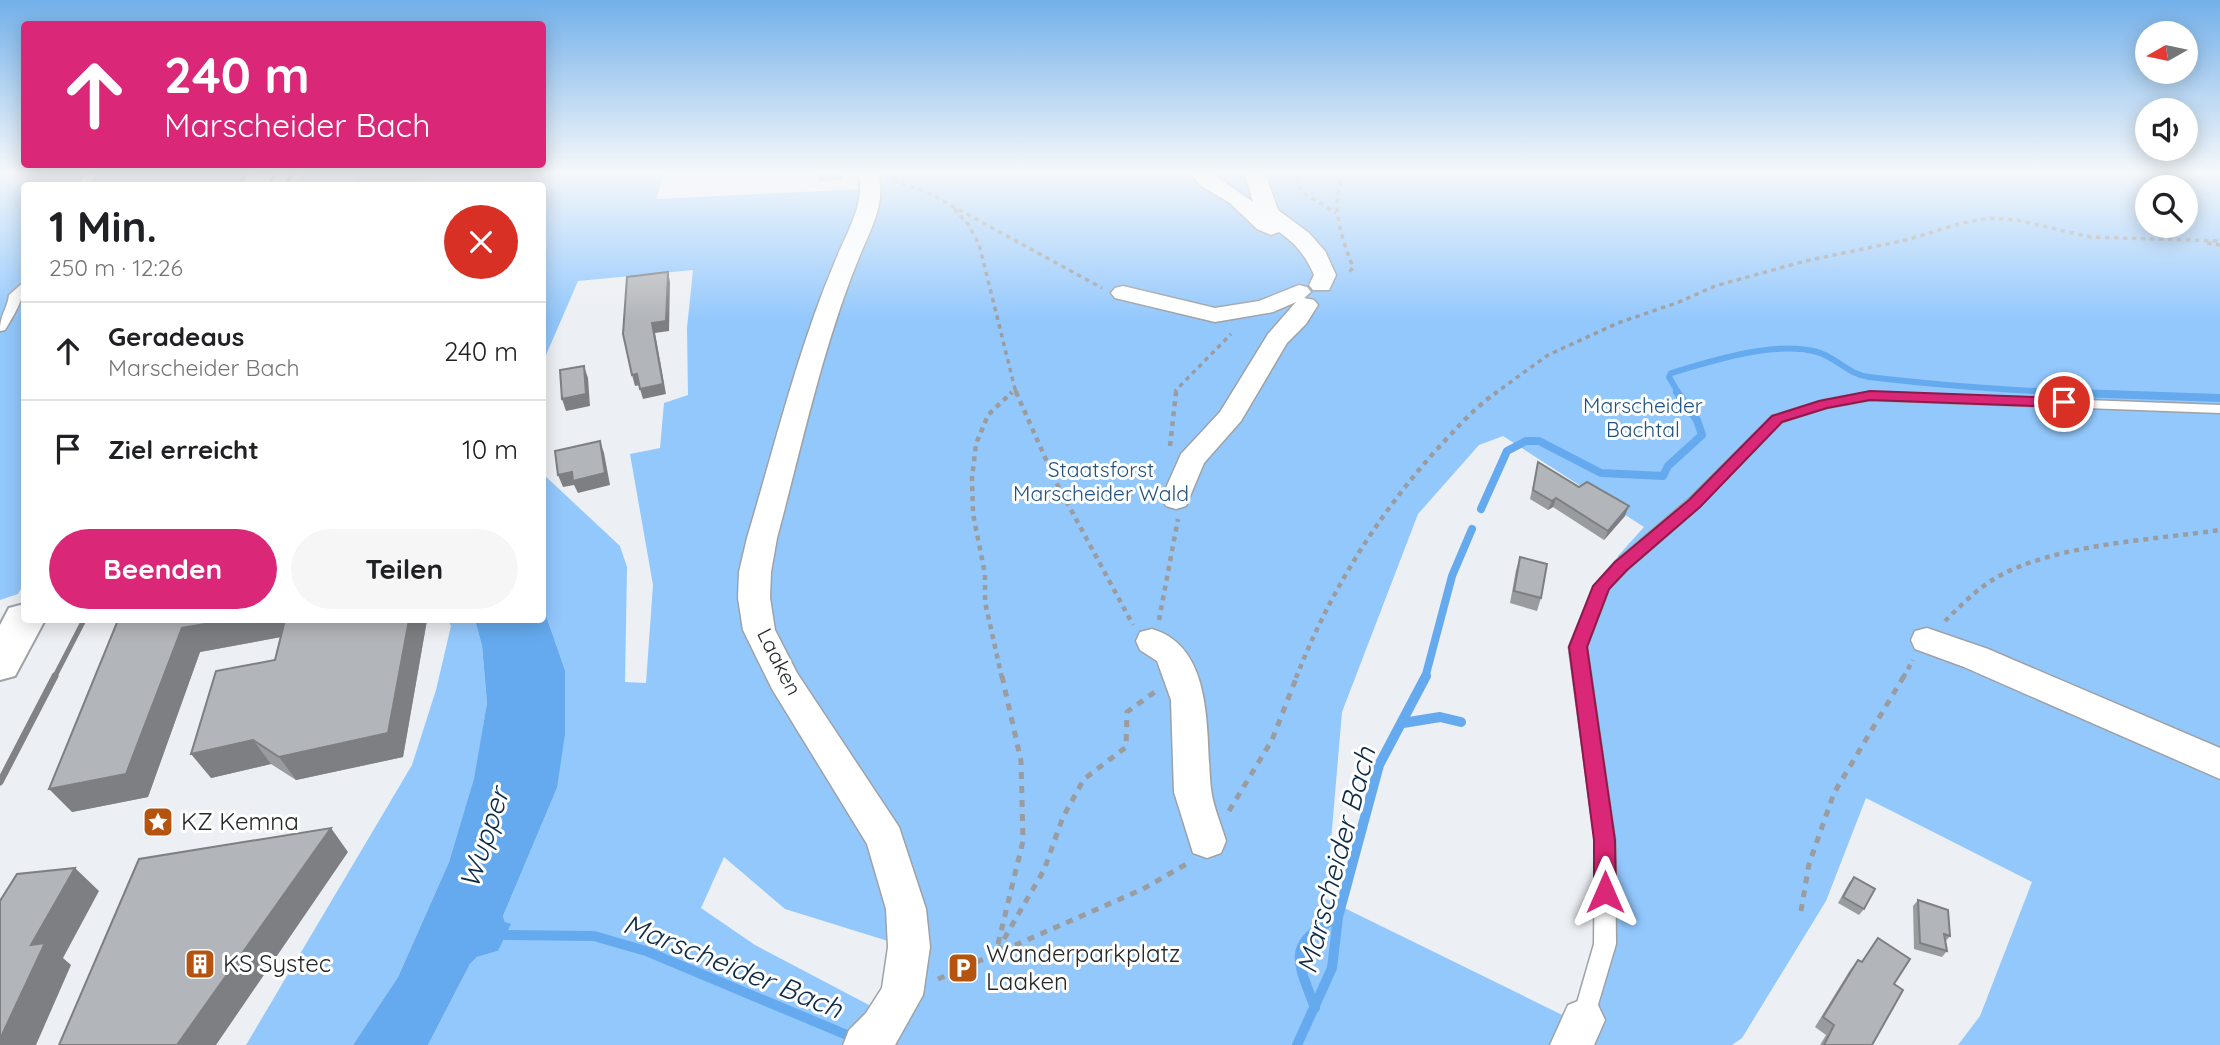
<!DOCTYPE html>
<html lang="de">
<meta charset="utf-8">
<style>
body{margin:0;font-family:Quicksand,sans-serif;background:#f6f6f6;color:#202124;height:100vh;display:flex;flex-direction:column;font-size:26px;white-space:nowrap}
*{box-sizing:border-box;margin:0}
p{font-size:23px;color:#757577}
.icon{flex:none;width:38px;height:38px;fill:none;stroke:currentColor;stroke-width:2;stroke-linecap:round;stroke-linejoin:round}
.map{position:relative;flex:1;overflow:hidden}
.sheet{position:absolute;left:21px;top:182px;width:525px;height:441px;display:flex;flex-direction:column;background:#fff;border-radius:7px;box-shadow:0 4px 18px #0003}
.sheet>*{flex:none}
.guide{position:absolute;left:21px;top:21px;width:525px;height:147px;border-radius:7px;box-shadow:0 4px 18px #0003;background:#db2777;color:#fff;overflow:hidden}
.needle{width:46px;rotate:261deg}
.controls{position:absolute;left:2135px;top:21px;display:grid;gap:14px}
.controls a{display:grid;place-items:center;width:63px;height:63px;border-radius:50%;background:#fff;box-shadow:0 4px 18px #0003;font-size:35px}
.pin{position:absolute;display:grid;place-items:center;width:60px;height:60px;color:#fff;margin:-30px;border:4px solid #fff;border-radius:50%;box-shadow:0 2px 7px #0007}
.me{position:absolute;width:77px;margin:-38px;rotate:0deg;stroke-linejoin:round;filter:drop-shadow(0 0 5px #0008)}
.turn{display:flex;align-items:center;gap:24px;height:147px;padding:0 28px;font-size:32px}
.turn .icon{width:91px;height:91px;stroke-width:2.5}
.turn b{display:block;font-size:49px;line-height:60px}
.round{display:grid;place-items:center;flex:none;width:74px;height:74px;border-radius:37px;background:#f6f6f6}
.head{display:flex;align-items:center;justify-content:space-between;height:119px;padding:0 28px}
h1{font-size:42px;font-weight:700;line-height:52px}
.button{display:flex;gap:14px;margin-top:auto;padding:14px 28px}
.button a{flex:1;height:80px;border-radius:42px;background:#db2777;color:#fff;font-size:28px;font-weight:700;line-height:80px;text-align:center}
.button a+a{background:#f6f6f6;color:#202124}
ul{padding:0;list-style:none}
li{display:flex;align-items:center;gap:21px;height:98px;padding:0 28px;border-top:2px solid #e0e0e0}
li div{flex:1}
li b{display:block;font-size:26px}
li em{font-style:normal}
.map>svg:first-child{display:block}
.green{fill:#93c8fd;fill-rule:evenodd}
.water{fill:#65aaee}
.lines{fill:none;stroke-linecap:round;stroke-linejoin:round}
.stream-far2{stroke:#65aaee;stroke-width:6}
.stream-far1{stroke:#65aaee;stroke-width:8}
.stream{stroke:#65aaee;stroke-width:10}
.lane-casing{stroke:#9ea2a6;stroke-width:3}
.street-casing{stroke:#9ea2a6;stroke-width:3}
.secondary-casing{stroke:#9ea2a6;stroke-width:4}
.path-far2{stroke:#9a9c9f;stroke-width:3.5;stroke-dasharray:4.5 4.5;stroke-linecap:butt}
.path-far1{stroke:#9a9c9f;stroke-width:4.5;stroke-dasharray:5 5;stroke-linecap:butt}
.path{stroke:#9a9c9f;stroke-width:5;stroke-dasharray:7 7;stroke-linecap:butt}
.lane{fill:#fff;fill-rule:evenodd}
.street{fill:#fff;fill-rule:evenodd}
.secondary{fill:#fff;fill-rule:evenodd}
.rail-far2{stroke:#808285;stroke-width:4.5}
.rail-far1{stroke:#808285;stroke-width:5}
.rail{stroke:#808285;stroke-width:7}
.wall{fill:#999c9f}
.shaded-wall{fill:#7d7f82}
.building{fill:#b2b5b9;stroke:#7d7f82;stroke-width:2}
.route{fill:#db2777;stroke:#8e194d;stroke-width:2}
.labels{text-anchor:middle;stroke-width:6;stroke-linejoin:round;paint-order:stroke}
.park-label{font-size:21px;fill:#21527f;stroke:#fff}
.street-label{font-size:21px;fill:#262829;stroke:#fff}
.near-poi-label{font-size:24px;fill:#262829;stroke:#fff;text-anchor:start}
.near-water-label{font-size:28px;font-style:italic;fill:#0e2b46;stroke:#fff}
</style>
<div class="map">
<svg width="2220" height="1045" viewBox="0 0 2220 1045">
<rect width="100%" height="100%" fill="#eceff3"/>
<path class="green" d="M0,173H253L245,185L24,186V583L18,594L0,600Z
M303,173H360L351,185H294Z
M433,173H665L656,199L865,189V173H2220V1045H1958L1980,1016L2032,882L1866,798L1826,901L1742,1038L1732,1045H428L470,964L477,957L498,951L505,922L503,916L557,788L565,670L543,607V474L620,546L627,567L625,682L646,683L653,585L630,454L660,448L664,403L688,395L687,328L693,270L578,281L543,362L542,186H417ZM2147,187H2186V226H2147ZM1503,436L1644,527L1618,556L1583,662L1615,853L1612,855L1591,1029L1326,899L1342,712L1418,514L1479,445ZM724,857L785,909L904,946L874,1016L869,1005L755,945L701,908Z
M448,620H475L482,646L487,703L475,779L449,862L398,977L353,1045H246L412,765L436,690L451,626Z"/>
<path class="water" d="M360,173H433L417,185H351Z
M543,607L565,670V734L557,788L503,916L505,922L511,924L498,951L477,957L470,964L428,1045H353L398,977L449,862L474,779L487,703L482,646L475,620H542Z"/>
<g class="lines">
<path class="stream-far2" d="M1679,394L1669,377L1671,373C1711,361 1776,340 1817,352C1836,357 1849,375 1869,377C1945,386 2021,391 2097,394"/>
<path class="stream-far1" d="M2049,392L2220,398
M1481,509L1507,451L1526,441H1539L1601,473L1663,476L1668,466L1702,435L1697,420L1677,392
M1425,678L1452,576L1472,529"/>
<path class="stream" d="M1403,723L1440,717L1461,722
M499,935L594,936L646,951L871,1045
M1315,1008C1297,959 1285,945 1338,917
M1297,1045L1332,968L1338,917L1379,765L1426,676"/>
<g class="lane-casing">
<path id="lane" d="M87,173H98L87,186H76Z
M24,282C25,298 14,315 5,330L0,331C0,314 7,310 9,295Z
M1870,392L2220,405V413L1870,400L1826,408L1782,422L1699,507L1627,570L1609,589L1587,647L1615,840L1616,944L1591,1028L1583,1031L1575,1028L1572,1020L1594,944L1595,840L1569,647L1594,586L1615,562L1689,499L1772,416L1824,400Z"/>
</g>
<g class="street-casing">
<path id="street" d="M858,173H878C887,203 869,232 858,260C822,349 802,445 777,538L771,572L770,598L775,630L797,673L899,827L926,909L930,947L923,995L895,1045H843L849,1030L866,1013L882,988L888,947L886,909L867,844L772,689L743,630L738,598L739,572L747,538C775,445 798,348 836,259C847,232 866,203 858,173Z
M1191,173H1211L1253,202L1245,173H1265L1278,210L1309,233L1325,251L1336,275L1329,290H1313L1309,285L1314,275C1306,256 1296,244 1279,232L1271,235L1257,229L1230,203L1201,186Z
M1299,285L1307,287L1311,292L1304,298L1314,300L1318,305L1306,324L1287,343L1241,421L1204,463L1186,506L1176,509L1166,506L1161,499L1181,454L1220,412L1268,334L1296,302L1273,312L1215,322L1115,298L1111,293L1115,288L1123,286L1215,308L1259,301Z
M1927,628L1988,649L2220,748V779L1964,667L1915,649L1911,640L1915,631Z
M1152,629C1216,648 1205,736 1211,789C1213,806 1221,824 1226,841L1221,853L1207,858L1193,853L1174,792L1171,700L1157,661L1140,650L1136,641L1140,632Z
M1583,999L1598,1005L1605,1020L1594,1045H1550L1568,1005Z"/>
</g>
<g class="secondary-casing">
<path id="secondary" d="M248,173H274L268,186H241Z
M24,604V620H45L15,676L0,680V625L9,608Z"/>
</g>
<path class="path-far2" d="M1288,173L1298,180L1302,192L1336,213
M1345,173C1328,205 1342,236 1353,268L1348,273
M893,181L925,191L1102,288
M954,209L968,224L979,244L1015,389L1010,394
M2207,243L2220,245
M1015,389L1017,394
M1176,394V390L1231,334
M1494,394L1548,355L1618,323L1679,302L1715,286L1805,261L1906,240L1962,223L1989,218L2017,220L2090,237L2220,241"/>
<path class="path-far1" d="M1016,392L1055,480L1133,625
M1170,446L1176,392
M1159,620L1178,519
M1945,621C1960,606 1976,590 1994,579C2052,544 2153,540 2220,530
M1002,678L985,602V574L973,514L972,478L976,444L988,415L1012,392
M1296,678C1329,593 1378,514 1439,447C1458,427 1474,408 1497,392
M1903,678L1913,660"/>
<path class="path" d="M1229,811L1272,740L1297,676
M1801,911L1809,864L1834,793L1904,676
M998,944L1023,841L1021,761L1002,676
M997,951L1044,870L1063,817L1084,779L1126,747L1127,712L1156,691
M938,979L1143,889L1190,862"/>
<use href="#lane" class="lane"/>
<use href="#street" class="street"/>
<use href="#secondary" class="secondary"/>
<path class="rail-far2" d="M285,186L293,173"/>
<path class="rail-far1" d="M54,678L84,620"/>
<path class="rail" d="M0,782L55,676"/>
</g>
<path class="wall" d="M817,173H841L842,179L818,181Z
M1538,462L1625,516L1604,540L1553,507L1548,510L1530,499Z
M1520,557L1541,598L1537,611L1510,603L1516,570Z
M118,620H427L403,757L296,780L271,764L211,778L275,660L280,637L200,652L148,797L72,812Z
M1854,877L1864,909L1859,915L1838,903L1849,883Z
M1918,900L1950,936L1945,942L1947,951L1942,957L1914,949L1913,906Z
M1878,938L1894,984L1872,1045H1820L1826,1035L1815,1027L1850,970L1858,960L1861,962Z"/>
<path class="shaded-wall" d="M668,272L670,282L669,331L655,333L666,394L643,399L640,389L652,323Z
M584,366L588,378L590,406L566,411L562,399Z
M637,374L640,385L635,386L632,375Z
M600,441L604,453L610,485L578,493L574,485L563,487L558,475L572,472Z
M1556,498L1553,507L1548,510L1552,501Z
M1629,506L1625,516L1604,540L1608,531Z
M228,620H294L303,633L200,652L148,797L72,812L49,789L182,628Z
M409,620H427L403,757L296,780L279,757Z
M253,740L271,764L211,778L191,754Z
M331,828L348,852L216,1045H177Z
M75,868L99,891L63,958L71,965L36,1045H0V1039L31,945Z"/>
<path class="building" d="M668,272L666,321L652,323L663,384L640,389L637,374L632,375L623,334L627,277Z
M584,366L586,394L562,399L560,370Z
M600,441L605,473L573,481L572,472L558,475L555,451Z
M1538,462L1579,487L1587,482L1629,506L1608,531L1556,498L1552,501L1533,490Z
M1520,557L1547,564L1541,598L1514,591Z
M118,620H228L182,628L126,774L49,789Z
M285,620H409L388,733L279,757L253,740L191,754L216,671L275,660Z
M331,828L177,1045H59L139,859Z
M75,868L31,945L45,943L0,1039V901L17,874Z
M1854,877L1875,889L1864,909L1843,897Z
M1918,900L1948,910L1950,936L1944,934L1947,951L1920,943Z
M1878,938L1910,959L1894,984L1903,990L1872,1045H1824L1834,1025L1823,1017L1858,960L1862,962Z"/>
<linearGradient id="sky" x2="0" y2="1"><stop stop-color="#73b0ea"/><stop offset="0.54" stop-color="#f6f8fa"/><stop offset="1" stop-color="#f6f8fa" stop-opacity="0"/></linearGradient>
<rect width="2220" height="320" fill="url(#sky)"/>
<path class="route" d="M1870,391L2064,398L2071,402L2064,407L1870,400L1827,408L1782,422L1700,507L1627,570L1609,589L1587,647L1615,840L1616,892L1612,899L1605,901L1597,899L1594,892V840L1569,647L1593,586L1615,562L1689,500L1772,416L1819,401Z"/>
<defs>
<g id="sight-square" transform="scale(1.575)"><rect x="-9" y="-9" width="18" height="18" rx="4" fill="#b4540f" stroke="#fff"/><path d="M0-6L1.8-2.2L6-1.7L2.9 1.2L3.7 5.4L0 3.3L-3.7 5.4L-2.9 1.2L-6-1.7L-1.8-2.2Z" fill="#fff"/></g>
<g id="building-square" transform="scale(1.575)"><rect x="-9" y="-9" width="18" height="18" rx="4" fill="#b4540f" stroke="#fff"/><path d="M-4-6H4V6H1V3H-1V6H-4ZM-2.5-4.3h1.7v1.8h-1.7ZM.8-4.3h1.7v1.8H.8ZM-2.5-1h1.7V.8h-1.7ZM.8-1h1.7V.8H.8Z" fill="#fff"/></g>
<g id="parking-square" transform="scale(1.575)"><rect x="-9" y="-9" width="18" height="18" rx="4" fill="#b4540f" stroke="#fff"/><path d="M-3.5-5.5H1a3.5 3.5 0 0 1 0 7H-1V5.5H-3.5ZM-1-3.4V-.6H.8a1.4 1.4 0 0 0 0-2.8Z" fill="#fff"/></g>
</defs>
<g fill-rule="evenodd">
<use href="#sight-square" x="158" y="822"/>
<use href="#building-square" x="200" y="964"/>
<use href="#parking-square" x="963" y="968"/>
</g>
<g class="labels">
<g class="park-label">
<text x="1643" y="413">Marscheider<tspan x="1643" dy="24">Bachtal</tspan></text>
<text x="1101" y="477">Staatsforst<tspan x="1101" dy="24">Marscheider Wald</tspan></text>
</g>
<g class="street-label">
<text transform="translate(779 662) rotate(63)" y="7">Laaken</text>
</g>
<g class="near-poi-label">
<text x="181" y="830">KZ Kemna</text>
<text x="986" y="962">Wanderparkplatz<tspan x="986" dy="28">Laaken</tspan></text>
<text x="223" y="972">KS Systec</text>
</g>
<g class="near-water-label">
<text transform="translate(484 838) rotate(-72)" y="10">Wupper</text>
<text transform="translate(1336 860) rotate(-75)" y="10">Marscheider Bach</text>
<text transform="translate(733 966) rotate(22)" y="10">Marscheider Bach</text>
</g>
</g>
</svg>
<div class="controls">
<a><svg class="needle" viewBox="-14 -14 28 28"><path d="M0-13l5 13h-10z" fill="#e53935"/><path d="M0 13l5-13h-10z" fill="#757577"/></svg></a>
<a><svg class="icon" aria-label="sound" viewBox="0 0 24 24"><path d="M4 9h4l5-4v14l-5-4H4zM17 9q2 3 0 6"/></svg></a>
<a><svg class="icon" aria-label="search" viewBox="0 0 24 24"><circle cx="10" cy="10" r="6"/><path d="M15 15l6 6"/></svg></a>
</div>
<div class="pin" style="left:2064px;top:402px;background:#d93025"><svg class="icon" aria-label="arrive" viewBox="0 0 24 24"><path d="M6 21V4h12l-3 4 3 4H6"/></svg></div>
<svg class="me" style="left:1605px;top:892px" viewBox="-20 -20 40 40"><path d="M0-17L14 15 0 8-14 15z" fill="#db2777" stroke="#fff" stroke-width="4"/></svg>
<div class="guide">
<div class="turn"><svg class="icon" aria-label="ahead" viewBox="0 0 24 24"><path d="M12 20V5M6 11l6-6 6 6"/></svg><div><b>240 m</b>Marscheider Bach</div></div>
</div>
<section class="sheet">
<div class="head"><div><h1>1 Min.</h1><p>250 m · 12:26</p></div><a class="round" style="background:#d93025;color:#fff"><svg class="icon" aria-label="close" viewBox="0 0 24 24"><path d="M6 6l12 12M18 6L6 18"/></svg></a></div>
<ul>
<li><svg class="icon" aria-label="ahead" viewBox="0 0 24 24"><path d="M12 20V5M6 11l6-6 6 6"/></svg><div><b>Geradeaus</b><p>Marscheider Bach</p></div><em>240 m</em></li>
<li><svg class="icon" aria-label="arrive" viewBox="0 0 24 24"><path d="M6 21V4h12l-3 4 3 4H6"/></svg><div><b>Ziel erreicht</b></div><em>10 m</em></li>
</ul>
<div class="button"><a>Beenden</a><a>Teilen</a></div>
</section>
</div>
